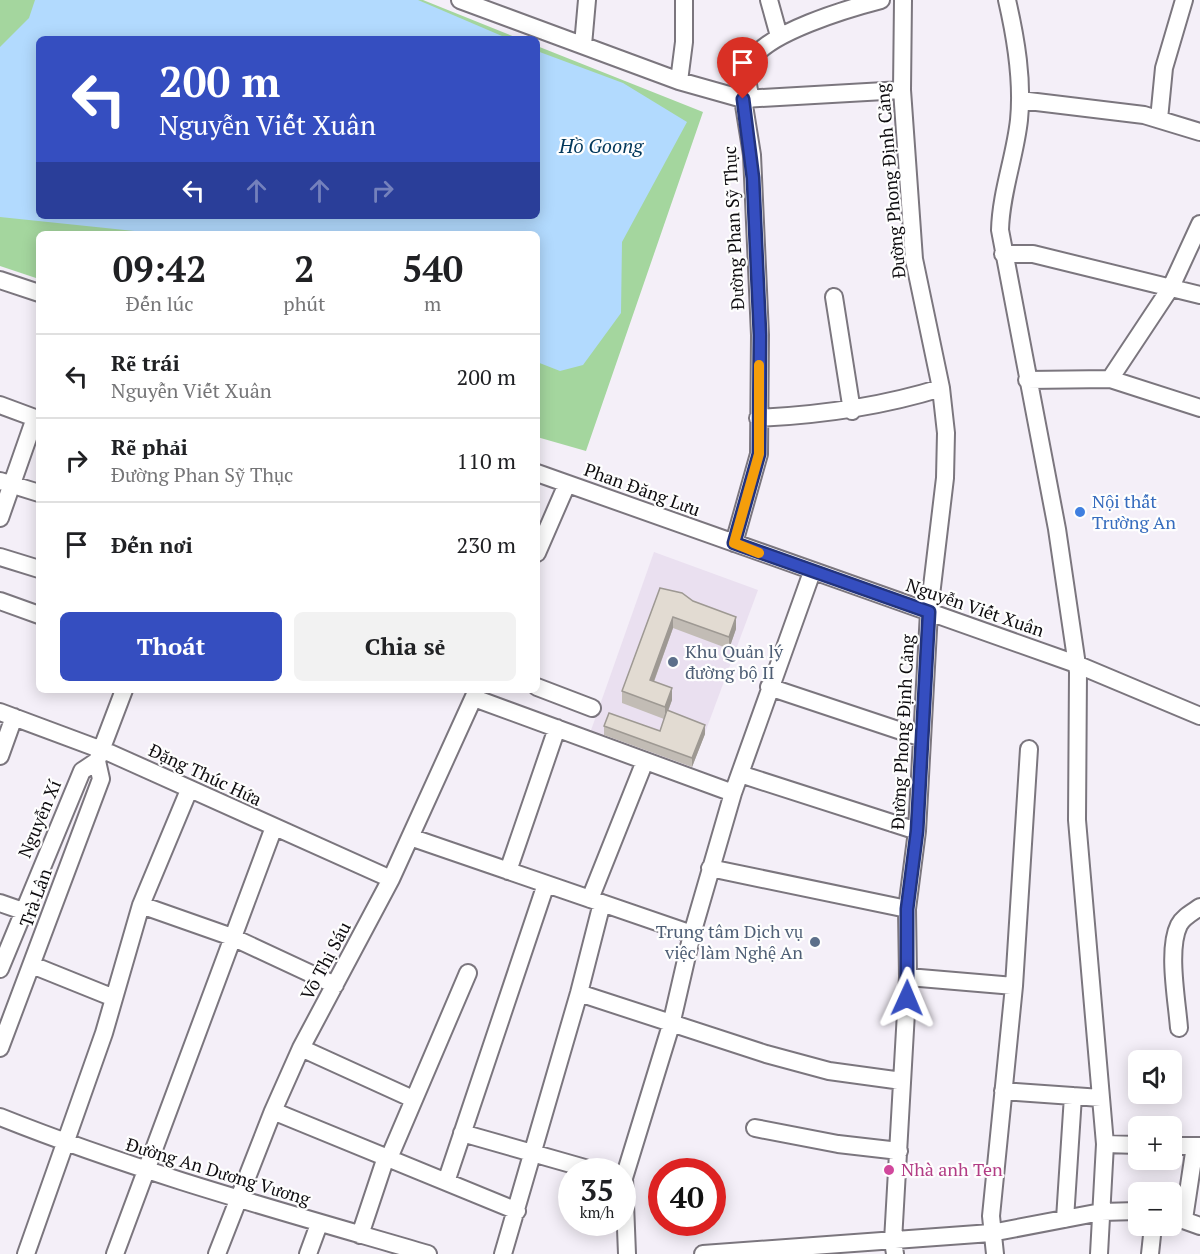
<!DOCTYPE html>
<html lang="vi">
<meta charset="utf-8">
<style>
body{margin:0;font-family:"PT Serif",serif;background:#f2f2f2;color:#202124;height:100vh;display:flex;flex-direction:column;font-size:22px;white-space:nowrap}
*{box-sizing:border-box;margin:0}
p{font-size:20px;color:#757577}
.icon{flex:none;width:33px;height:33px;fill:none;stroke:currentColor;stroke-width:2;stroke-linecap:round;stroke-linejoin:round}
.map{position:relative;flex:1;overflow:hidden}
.drawer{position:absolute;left:36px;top:231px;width:504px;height:462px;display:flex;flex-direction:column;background:#fff;border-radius:9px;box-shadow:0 3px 15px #0003}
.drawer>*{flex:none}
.top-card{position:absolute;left:36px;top:36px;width:504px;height:183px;border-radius:9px;box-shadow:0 3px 15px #0003;background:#354ec0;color:#fff;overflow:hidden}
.buttons{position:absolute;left:1128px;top:1050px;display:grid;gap:12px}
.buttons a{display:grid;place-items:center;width:54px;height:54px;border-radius:9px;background:#fff;box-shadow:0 3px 15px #0003;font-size:30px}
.speed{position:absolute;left:558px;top:1158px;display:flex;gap:12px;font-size:30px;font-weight:700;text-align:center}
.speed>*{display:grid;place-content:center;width:78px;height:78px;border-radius:50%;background:#fff;box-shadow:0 3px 15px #0003;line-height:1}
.speed small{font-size:15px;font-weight:400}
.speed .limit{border:9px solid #d22;background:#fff;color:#111}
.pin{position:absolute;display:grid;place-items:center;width:51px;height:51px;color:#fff;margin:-62px -26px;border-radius:50% 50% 50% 0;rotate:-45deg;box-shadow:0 0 6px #0007}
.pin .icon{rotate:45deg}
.me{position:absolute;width:66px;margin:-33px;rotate:1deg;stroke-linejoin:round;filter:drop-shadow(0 0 4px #0008)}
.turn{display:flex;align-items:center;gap:21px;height:126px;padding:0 24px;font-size:27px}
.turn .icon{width:78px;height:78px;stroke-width:2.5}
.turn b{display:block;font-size:42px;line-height:51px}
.lanes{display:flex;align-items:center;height:57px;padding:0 24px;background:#0003;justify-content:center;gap:30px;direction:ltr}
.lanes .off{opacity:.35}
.eta{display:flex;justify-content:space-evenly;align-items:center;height:102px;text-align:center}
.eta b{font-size:36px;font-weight:600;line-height:42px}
.cta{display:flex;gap:12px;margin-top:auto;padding:12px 24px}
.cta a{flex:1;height:69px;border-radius:9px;background:#354ec0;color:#fff;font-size:24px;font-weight:600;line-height:69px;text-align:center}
.cta a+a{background:#f2f2f2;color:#202124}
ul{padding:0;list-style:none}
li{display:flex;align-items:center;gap:18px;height:84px;padding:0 24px;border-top:2px solid #e0e0e0}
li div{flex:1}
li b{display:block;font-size:22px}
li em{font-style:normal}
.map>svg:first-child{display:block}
.built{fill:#eae0f0}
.green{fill:#a4d69e}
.water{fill:#b2dafe}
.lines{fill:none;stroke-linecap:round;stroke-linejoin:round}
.minor-casing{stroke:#7b767e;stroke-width:20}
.minor{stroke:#fff;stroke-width:16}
.wall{fill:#c2bcb5}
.shaded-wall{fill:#9e9993}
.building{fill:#e2dbd2;stroke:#9e9993;stroke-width:1.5}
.route-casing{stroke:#22337d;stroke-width:15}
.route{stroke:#354ec0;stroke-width:10}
.slow{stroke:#f59e0b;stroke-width:10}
.shop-dot{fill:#3f7fe0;stroke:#fefefe;stroke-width:2}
.service-dot{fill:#5c6f8a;stroke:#fefefe;stroke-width:2}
.hotel-dot{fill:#d1479c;stroke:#fefefe;stroke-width:2}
.labels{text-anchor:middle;stroke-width:4.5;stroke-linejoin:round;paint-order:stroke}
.street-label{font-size:18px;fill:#0d0b0e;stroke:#fefefe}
.shop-label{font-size:18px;fill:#366cbe;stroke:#fefefe;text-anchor:start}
.service-label{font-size:18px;fill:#4e5e75;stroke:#fefefe;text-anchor:start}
.hotel-label{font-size:18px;fill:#b23c85;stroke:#fefefe;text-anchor:start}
.water-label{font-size:20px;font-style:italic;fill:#00375b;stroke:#fefefe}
</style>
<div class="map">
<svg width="1200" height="1254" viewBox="0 0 1200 1254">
<rect width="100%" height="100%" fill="#f4eff8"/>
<path class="built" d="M654,552L758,590L690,773L589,736Z"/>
<path class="green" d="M0,0H423L520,39H39V216H537V46L703,112L586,451L537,437V234H39V279L0,266Z"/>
<path class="water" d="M35,0H418L509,39H39V216H537V51L623,83L687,122L622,242L621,313L583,365L560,371L537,362V234H163L0,217V47L29,18Z"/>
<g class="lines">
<g class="minor-casing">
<path id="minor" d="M460,0L679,81L743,99L902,90
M769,0L779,36
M1007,0C1016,39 1023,80 1019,120C1015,157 1001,192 1000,230L1057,529L1078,672L1077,820L1105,1144L1099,1254
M583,45L587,0
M679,81L684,42V0
M751,99C748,87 745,74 751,62C764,33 850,8 881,0
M1020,100L1144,115L1200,132
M1159,119L1164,68L1184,0
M1003,254H1033L1200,295
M0,280L39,293
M834,297L852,411
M1110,379L1171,287L1200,224
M1027,380L1110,379L1200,408
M0,405L35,418L0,518
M758,418C821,415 880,407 941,388
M537,473L1076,664L1200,716
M0,481L39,493
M734,543L759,454L760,335L752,155L743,99
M537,553L567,484
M0,557L39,569
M0,601L39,615
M537,687L592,708
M769,687L922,738
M474,698L733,793
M0,712L110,753L391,879
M0,756L14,717
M740,774L917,831
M410,837L692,934
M710,868L907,909
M508,871L557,728
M590,899L645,761
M0,903L23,911
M141,905L232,937L335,985
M32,965L114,998
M0,969L82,771L97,761L124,690
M908,977L1014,986
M579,993L766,1054L829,1071L902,1081
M1179,1028C1177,1001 1167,949 1179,925C1183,917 1193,912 1200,907
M0,1048L101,779L97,761
M301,1048L413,1099
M1003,1091L1101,1098
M273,1111L517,1211
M0,1117C140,1173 284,1212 428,1254
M755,1128L838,1144L899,1151
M462,1133L599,1172
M1105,1144L1138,1145
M1172,1146H1200
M389,1158L468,973
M446,1182L546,884
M1172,1216L1200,1226
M1065,1219L1073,1096
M1184,1219L1195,1146
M360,1235L386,1157
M26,1254L104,1033L141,905L189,790
M115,1254L274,827
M217,1254L273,1111L301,1048L391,879L477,690
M308,1254L319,1224
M503,1254L579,993L602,903
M627,1254L624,1178L671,1025L692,934L733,793L812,572
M703,1254L991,1233L1101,1212L1138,1211
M895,1254L893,1241L908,977L907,909L917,831L929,612L945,478L946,433L941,388L914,259L902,90L903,0
M995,1254L991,1216L1014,986L1029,749
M1150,1254L1153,1226"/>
</g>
<use href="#minor" class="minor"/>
</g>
<path class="wall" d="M660,588L736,629L729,649L673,628L654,682L672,700L668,711L705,734L692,767L604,735V726L660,731L664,719L622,703V691Z"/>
<path class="shaded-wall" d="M673,617V628L650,692V680Z
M736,617V629L729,649V637Z
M672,688V700L665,719V707Z
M705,725V734L692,767V758Z"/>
<path class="building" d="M660,588L682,593L693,601L736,617L729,637L673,617L650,680L672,688L665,707L622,691Z
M667,710L705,725L692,758L604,726L609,713L660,731Z"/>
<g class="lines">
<g class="route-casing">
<path id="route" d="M743,99L753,178L760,335L759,454L734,543L929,612L917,831L907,909V998"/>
</g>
<use href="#route" class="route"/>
<path class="slow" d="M759,365V454L734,543L759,553"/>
</g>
<circle class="shop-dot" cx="1080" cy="512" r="6"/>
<g class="service-dot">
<circle cx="673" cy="662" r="6"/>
<circle cx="815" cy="942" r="6"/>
</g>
<circle class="hotel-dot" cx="889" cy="1170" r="6"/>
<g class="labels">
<g class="street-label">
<text transform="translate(891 181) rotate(-95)" y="6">Đường Phong Định Cảng</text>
<text transform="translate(734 228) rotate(-93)" y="6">Đường Phan Sỹ Thục</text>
<text transform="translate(642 490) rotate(20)" y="6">Phan Đăng Lưu</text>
<text transform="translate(975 608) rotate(19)" y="6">Nguyễn Viết Xuân</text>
<text transform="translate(903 732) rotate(-87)" y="6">Đường Phong Định Cảng</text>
<text transform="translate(205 775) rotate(25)" y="6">Đặng Thúc Hứa</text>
<text transform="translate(40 819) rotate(-67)" y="6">Nguyễn Xí</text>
<text transform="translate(36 898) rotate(-70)" y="6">Trà Lân</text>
<text transform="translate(326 961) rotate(-62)" y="6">Võ Thị Sáu</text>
<text transform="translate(218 1172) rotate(17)" y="6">Đường An Dương Vương</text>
</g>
<g class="shop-label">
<text x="1092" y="508">Nội thất<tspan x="1092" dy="21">Trường An</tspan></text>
</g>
<g class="service-label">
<text x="685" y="658">Khu Quản lý<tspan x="685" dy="21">đường bộ II</tspan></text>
<text x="803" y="938" text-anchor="end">Trung tâm Dịch vụ<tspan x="803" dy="21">việc làm Nghệ An</tspan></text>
</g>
<g class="hotel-label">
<text x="901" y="1176">Nhà anh Ten</text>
</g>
<g class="water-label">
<text x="601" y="153">Hồ Goong</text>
</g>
</g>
</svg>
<div class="buttons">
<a><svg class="icon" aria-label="sound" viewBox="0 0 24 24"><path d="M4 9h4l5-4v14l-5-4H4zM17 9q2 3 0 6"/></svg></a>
<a>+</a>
<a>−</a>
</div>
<div class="speed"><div>35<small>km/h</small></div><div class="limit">40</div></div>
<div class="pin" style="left:743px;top:99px;background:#d93025"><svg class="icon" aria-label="arrive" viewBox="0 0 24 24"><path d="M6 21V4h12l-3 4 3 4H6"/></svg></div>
<svg class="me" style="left:907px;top:998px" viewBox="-20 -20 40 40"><path d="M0-17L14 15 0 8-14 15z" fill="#354ec0" stroke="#fff" stroke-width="4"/></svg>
<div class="top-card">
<div class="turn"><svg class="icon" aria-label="left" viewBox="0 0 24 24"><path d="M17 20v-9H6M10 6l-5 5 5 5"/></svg><div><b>200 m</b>Nguyễn Viết Xuân</div></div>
<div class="lanes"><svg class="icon" aria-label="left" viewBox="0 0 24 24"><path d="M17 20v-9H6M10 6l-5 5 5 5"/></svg><svg class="icon off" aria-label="ahead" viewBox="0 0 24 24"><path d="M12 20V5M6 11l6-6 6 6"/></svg><svg class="icon off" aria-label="ahead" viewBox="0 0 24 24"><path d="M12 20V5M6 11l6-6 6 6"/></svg><svg class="icon off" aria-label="right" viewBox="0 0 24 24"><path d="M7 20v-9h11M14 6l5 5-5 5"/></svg></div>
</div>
<section class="drawer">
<div class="eta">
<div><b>09:42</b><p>Đến lúc</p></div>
<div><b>2</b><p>phút</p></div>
<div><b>540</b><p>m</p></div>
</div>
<ul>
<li><svg class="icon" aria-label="left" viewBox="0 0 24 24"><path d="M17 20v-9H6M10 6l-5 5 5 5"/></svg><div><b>Rẽ trái</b><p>Nguyễn Viết Xuân</p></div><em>200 m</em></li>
<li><svg class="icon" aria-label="right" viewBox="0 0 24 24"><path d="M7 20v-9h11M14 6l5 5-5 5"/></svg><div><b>Rẽ phải</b><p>Đường Phan Sỹ Thục</p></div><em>110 m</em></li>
<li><svg class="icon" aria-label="arrive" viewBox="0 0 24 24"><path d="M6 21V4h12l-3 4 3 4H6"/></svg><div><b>Đến nơi</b></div><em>230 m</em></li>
</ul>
<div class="cta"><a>Thoát</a><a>Chia sẻ</a></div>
</section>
</div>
